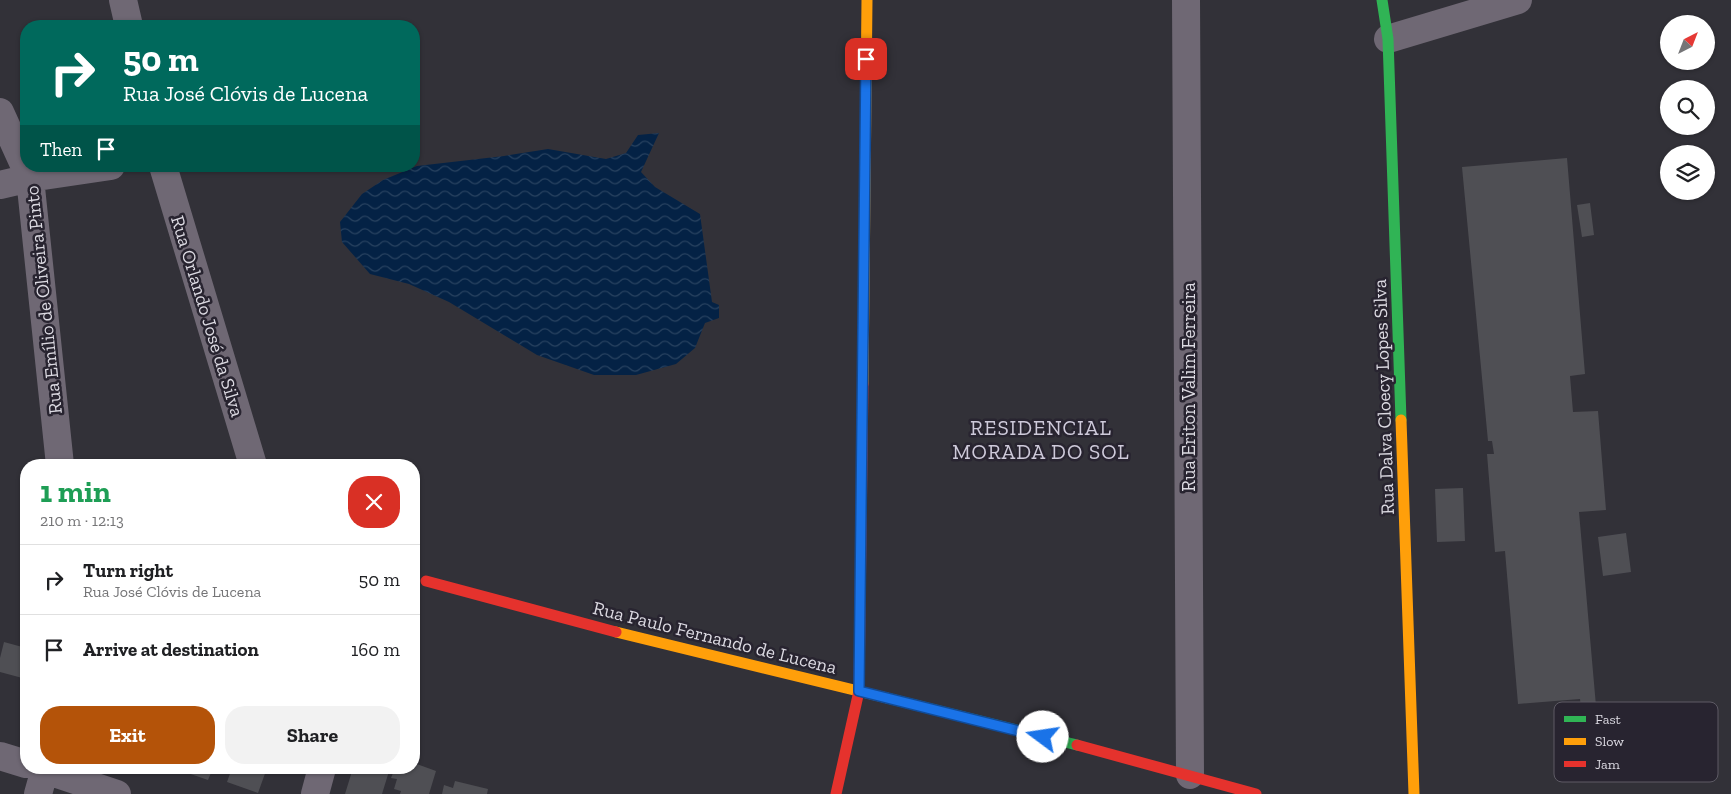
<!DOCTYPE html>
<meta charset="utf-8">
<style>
body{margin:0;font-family:"Zilla Slab",serif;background:#f2f2f2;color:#202124;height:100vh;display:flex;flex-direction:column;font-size:19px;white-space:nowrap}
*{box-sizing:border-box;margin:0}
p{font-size:16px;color:#757577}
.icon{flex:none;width:28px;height:28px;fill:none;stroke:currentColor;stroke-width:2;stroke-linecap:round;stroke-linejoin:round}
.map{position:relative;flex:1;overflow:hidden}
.details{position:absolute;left:20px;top:459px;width:400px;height:315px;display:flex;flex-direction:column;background:#fff;border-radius:20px;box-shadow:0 1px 4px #0004}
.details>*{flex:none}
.hud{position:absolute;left:20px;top:20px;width:400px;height:152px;border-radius:20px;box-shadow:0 1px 4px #0004;background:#00695c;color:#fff;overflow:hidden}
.needle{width:32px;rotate:42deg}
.tools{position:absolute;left:1660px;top:15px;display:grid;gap:10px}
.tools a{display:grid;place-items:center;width:55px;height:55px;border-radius:50%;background:#fff;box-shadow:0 1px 4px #0004;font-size:25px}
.pin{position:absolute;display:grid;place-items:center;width:42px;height:42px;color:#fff;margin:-21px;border-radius:10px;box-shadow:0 2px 8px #0006}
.me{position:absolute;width:55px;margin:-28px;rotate:284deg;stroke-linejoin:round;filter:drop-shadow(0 0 4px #0008)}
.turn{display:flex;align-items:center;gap:18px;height:105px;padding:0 20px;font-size:22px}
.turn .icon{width:65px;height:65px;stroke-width:2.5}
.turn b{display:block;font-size:35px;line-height:42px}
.then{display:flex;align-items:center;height:48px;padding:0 20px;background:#0003;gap:10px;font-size:19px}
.round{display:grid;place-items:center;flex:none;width:52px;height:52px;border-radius:20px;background:#f2f2f2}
.overview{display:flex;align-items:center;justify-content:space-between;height:85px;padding:0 20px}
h1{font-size:30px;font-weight:800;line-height:38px;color:#1e9e55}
.action{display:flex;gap:10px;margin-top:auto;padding:10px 20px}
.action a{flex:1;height:58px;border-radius:20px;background:#b45309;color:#fff;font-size:20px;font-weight:800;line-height:58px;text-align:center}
.action a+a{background:#f2f2f2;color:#202124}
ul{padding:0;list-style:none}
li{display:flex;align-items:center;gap:15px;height:70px;padding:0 20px;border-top:1px solid #e0e0e0}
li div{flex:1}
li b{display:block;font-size:19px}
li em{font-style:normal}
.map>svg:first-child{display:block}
.water{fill:url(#water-waves)}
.building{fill:#4f4f54}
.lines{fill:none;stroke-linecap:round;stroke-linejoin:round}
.street{stroke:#6f6874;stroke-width:28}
.fast{stroke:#30b455;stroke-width:11}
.slow{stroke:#ff9f0a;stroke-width:11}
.jam{stroke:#e5322d;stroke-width:11}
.route-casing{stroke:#114b97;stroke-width:12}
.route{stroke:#1a73e8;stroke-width:9}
.labels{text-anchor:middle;stroke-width:5;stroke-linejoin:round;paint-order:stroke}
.street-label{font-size:19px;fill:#dcdae2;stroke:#282430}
.quarter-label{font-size:21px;letter-spacing:1px;fill:#cecada;stroke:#282430}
.key{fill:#282430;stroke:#5e5b65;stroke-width:1}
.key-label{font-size:14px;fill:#dcdae2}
</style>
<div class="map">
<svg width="1731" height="794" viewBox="0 0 1731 794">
<defs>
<pattern id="water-waves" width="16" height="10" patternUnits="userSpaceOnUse" patternTransform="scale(1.25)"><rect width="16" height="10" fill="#042245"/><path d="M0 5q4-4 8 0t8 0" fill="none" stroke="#284260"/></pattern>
</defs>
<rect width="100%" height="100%" fill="#323138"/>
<path class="water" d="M659,133L641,172L655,187L700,214L712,302L719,305V318L705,323L695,348L676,364L636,375H594L537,355L449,302L409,284L370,274L342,242L340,222L362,194L383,180L417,166L504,156L548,149L606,159L626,153L638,135Z"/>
<path class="building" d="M1567,158L1585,374L1570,376L1573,412L1598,411L1606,510L1579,512L1596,706L1581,708L1580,699L1518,704L1505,551L1495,552L1487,454H1494L1492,441H1488L1462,167Z
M1590,203L1594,235L1582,237L1577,205Z
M1463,488L1465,541L1437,542L1435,489Z
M1626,533L1631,572L1603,576L1598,537Z
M4,642L26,648V679L0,672V658Z
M414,763L436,771L429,794H400L401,791L394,789L397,779L391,778L395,768H414Z
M180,768H213L208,780L179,770Z
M232,768H267L258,793L227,782Z
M353,768H390L382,794H345Z
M455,781L488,789L487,794H442L444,785L453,788Z"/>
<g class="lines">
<path class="street" d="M123,0L129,26
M1186,0L1190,775
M1388,39L1518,0
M0,112L30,178L60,465
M163,166L253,465
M0,185L30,178L111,166
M0,756L26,764
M39,768L117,794
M38,794L45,769
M315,794L322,768"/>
<path class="fast" d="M1382,0L1388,39L1401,420
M887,698L1077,745"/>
<path class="slow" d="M863,384L867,0
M1401,420L1414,794
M616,632L887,698"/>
<path class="jam" d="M426,581L616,632
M1077,745L1256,794
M836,794L859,691L863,384"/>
</g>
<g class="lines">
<g class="route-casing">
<path id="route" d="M866,59L859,691L1043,737"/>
</g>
<use href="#route" class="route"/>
</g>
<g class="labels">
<g class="street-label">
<text transform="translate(43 300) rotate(-96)" y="7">Rua Emílio de Oliveira Pinto</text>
<text transform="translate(208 316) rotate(73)" y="7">Rua Orlando José da Silva</text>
<text transform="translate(1188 387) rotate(-90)" y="7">Rua Eriton Valim Ferreira</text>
<text transform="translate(1383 397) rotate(-92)" y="7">Rua Dalva Cloecy Lopes Silva</text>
<text transform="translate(715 637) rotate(14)" y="7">Rua Paulo Fernando de Lucena</text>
</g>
<g class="quarter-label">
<text x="1041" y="435">RESIDENCIAL<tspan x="1041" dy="24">MORADA DO SOL</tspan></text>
</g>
</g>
<rect x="1554" y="702" width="164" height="80" rx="8" class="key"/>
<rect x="1564" y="716" width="22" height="6" fill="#30b455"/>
<rect x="1564" y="738" width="22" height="7" fill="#ff9f0a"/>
<rect x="1564" y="761" width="22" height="6" fill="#e5322d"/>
<g class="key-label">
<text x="1595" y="724">Fast</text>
<text x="1595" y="746">Slow</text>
<text x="1595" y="769">Jam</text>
</g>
</svg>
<div class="tools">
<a><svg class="needle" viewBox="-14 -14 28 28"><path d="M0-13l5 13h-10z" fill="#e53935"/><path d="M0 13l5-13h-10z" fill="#757577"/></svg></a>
<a><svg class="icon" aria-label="search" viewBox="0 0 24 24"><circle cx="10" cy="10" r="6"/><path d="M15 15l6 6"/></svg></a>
<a><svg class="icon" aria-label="layers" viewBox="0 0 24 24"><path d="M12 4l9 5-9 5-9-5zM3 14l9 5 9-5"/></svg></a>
</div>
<div class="pin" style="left:866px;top:59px;background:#d93025"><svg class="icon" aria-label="arrive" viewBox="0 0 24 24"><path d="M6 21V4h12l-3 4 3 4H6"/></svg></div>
<svg class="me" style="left:1043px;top:737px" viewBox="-20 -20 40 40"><circle r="19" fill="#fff"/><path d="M0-13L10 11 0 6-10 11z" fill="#1a73e8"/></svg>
<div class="hud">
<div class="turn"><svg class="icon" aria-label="right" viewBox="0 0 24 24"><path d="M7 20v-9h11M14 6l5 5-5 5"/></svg><div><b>50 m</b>Rua José Clóvis de Lucena</div></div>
<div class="then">Then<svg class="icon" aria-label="arrive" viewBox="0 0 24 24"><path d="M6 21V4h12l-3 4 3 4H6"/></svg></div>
</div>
<section class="details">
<div class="overview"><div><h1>1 min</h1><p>210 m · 12:13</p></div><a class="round" style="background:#d93025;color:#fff"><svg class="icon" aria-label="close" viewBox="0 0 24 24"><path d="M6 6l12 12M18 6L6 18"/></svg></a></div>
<ul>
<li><svg class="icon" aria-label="right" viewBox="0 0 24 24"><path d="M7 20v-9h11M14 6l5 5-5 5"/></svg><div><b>Turn right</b><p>Rua José Clóvis de Lucena</p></div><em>50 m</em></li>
<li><svg class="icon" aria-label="arrive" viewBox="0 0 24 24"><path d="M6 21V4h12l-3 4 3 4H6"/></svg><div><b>Arrive at destination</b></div><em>160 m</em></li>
</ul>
<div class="action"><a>Exit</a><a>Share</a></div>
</section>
</div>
